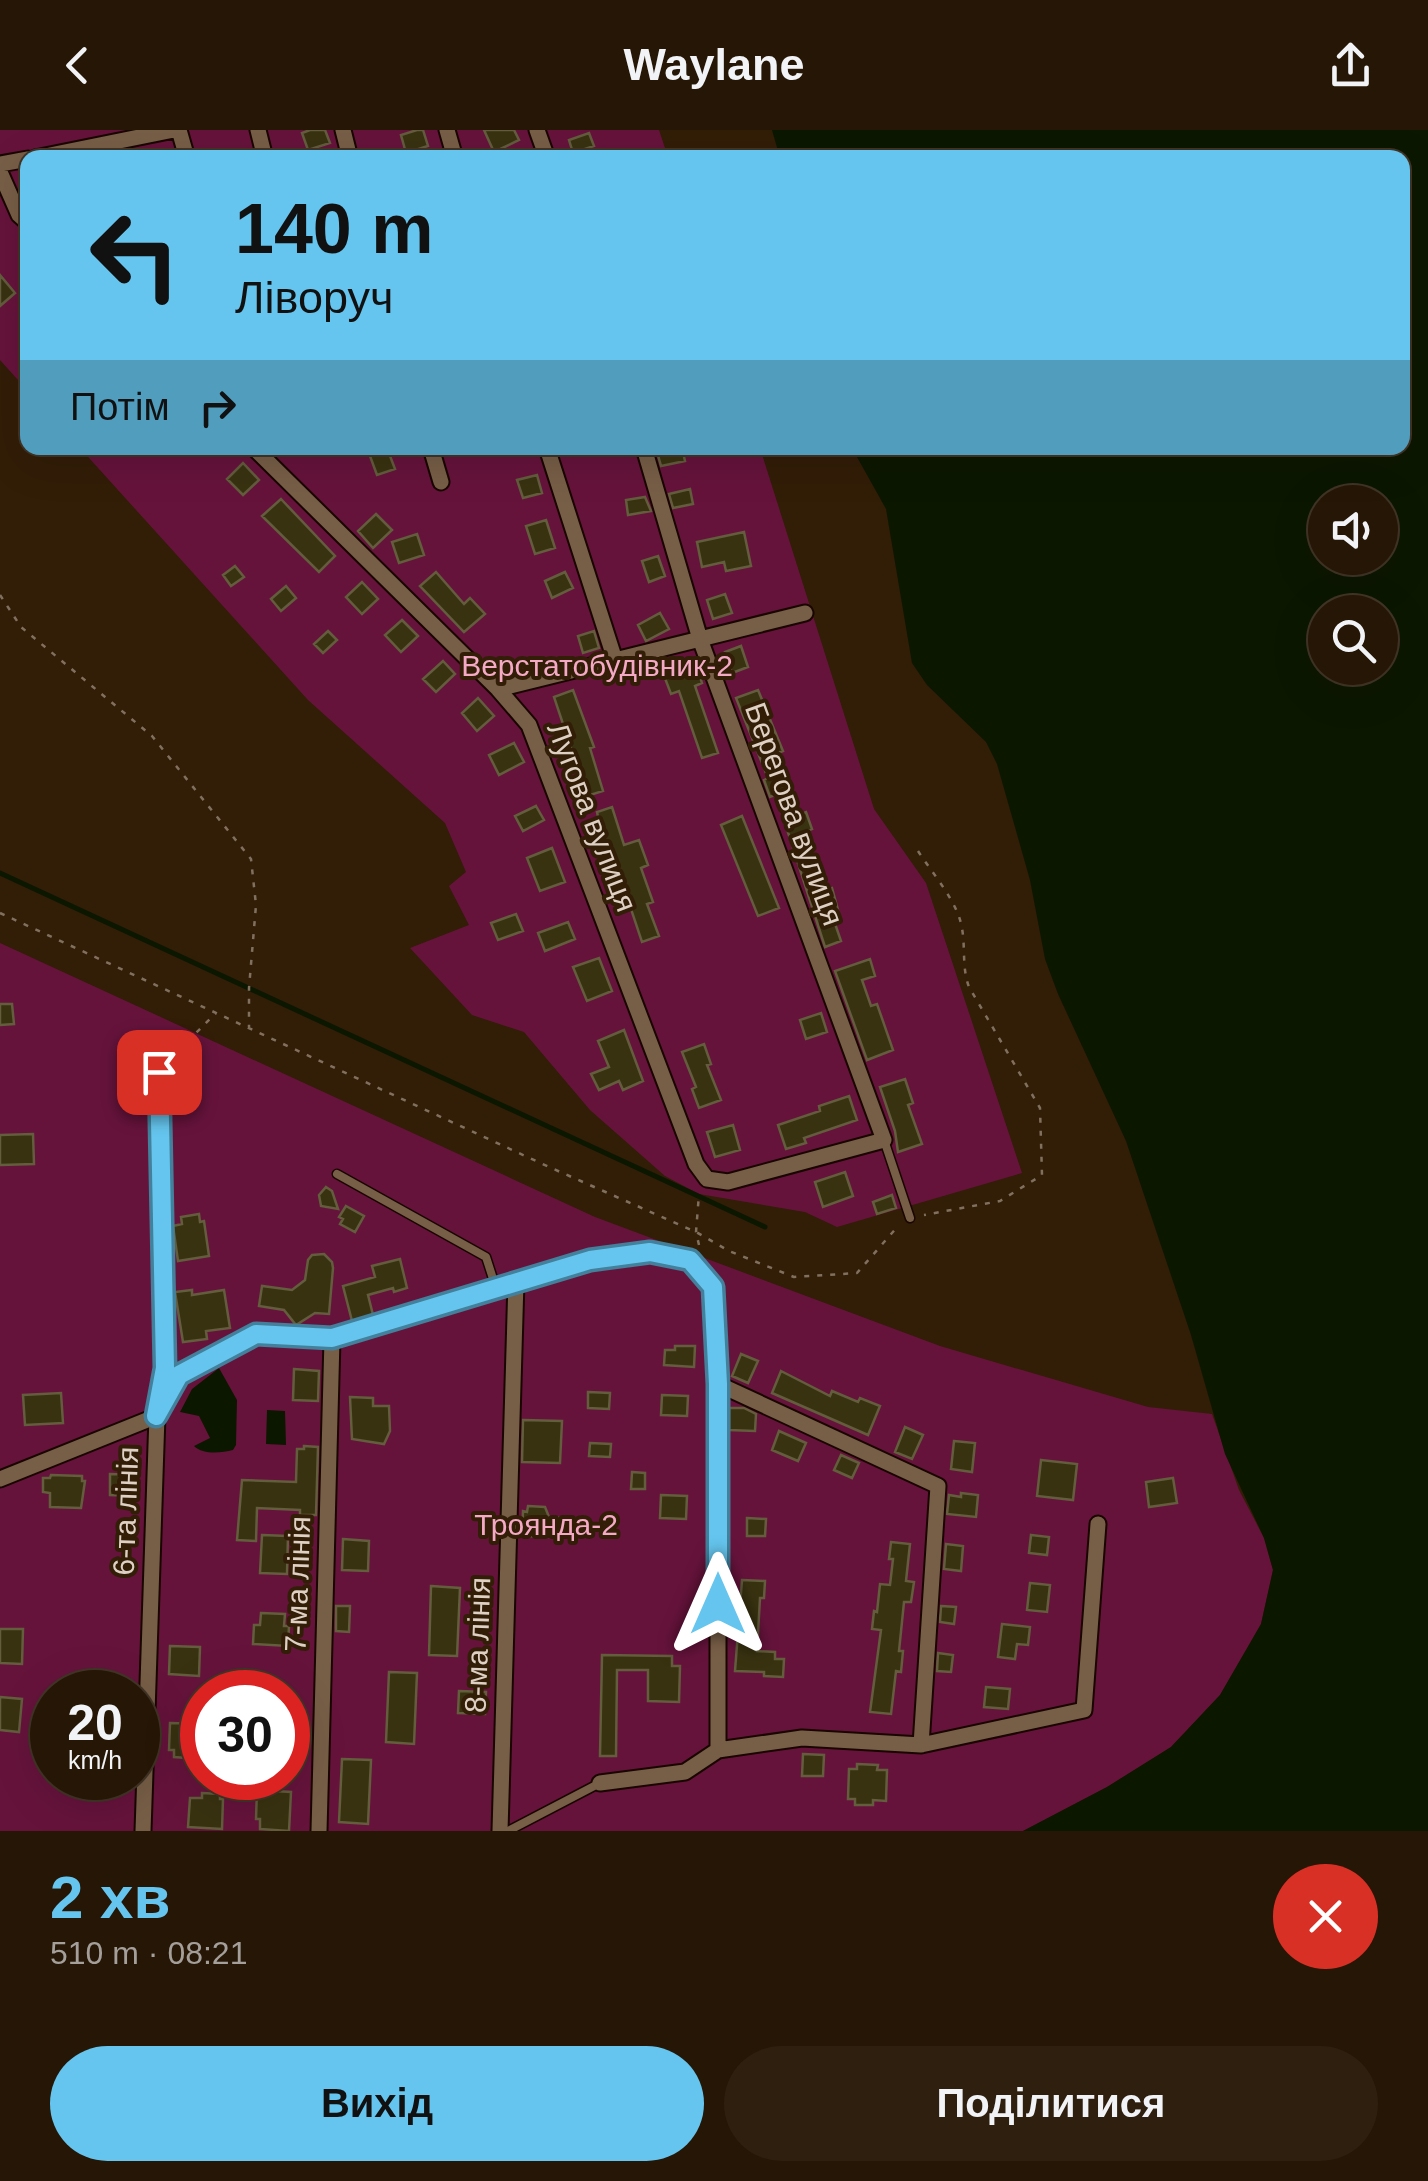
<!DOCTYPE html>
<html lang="uk">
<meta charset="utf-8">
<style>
body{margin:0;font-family:Arial,sans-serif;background:#2e1f0f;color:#f1f3f6;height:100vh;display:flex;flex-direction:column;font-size:38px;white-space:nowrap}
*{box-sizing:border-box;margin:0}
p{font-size:32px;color:#a49f9a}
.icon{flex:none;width:55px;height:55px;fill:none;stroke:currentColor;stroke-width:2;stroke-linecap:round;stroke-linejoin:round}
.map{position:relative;height:1701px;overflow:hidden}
.details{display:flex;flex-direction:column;background:#261605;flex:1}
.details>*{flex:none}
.top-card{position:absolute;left:20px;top:20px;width:1390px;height:305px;border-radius:20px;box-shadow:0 10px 40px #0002,0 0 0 2px #423527;background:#65c5ee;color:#111;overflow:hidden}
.buttons{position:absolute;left:1308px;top:355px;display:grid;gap:20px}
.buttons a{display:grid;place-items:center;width:90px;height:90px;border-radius:50%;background:#261605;box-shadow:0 10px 40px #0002,0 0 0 2px #423527;font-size:50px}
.speed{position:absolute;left:30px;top:1540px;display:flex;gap:20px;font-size:50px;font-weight:700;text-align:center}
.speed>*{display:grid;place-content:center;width:130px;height:130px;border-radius:50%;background:#261605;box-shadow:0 10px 40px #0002,0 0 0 2px #423527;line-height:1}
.speed small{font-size:25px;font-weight:400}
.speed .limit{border:15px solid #d22;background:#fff;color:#111}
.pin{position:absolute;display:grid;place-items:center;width:85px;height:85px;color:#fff;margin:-42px;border-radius:20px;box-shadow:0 5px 15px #0006}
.me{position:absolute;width:110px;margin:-55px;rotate:0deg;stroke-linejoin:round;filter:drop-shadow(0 0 8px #0008)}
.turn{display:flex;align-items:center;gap:35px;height:210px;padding:0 50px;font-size:45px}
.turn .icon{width:130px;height:130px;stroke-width:2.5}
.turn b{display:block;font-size:70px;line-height:85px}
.then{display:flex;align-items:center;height:95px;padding:0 50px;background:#0003;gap:20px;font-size:38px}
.round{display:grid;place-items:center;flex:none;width:105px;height:105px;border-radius:52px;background:#2e1f0f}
.headline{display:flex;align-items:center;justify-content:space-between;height:170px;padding:0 50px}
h1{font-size:60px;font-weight:700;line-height:75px;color:#65c5ee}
.primary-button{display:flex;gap:20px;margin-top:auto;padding:20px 50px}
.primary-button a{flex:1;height:115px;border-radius:60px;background:#65c5ee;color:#111;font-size:40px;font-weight:700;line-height:115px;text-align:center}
.primary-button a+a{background:#2e1f0f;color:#f1f3f6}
header{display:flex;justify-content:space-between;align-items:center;height:130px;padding:0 50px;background:#261605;font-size:45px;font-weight:700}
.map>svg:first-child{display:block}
.green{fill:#66133b;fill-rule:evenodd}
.water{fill:#0c1700;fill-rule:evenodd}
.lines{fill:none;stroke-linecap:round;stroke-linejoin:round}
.stream{stroke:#0c1700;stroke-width:5}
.building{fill:#393211;stroke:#635c3d;stroke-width:2.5}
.lane-casing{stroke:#190600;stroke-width:11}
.street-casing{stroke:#190600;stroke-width:19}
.path{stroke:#82705f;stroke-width:2.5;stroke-dasharray:5 8;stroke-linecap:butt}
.lane{stroke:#775e47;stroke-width:8}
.street{stroke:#775e47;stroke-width:15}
.route-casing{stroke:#42809b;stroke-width:25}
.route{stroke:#65c5ee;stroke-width:18}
.labels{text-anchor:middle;stroke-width:8;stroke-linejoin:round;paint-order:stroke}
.park-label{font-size:30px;fill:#f4a9c4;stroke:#321d07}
.street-label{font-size:30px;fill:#ded0c3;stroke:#321d07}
</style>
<header><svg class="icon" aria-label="back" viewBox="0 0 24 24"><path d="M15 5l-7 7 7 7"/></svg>Waylane<svg class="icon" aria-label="share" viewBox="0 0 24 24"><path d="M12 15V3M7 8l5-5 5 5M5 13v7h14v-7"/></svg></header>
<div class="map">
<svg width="1428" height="1701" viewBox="0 0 1428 1701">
<rect width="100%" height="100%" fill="#321d07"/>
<path class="green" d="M0,0H659L668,27L28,28L27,260L0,230Z
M80,318H760L874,679L926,753L1022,1043L837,1097L805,1082L699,1064L665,1046L590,980L524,902L472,885L410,818L469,795L449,756L466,742L445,693L308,570Z
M0,813L595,1087L940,1216L1148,1277L1212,1284L1239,1360L1264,1408L1273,1440L1261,1494L1220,1565L1171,1617L1107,1657L1023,1701H0ZM52,1562H138V1648H52ZM202,1562H288V1648H202Z"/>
<path class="water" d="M772,0H1428V1701H1023L1107,1657L1171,1617L1220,1565L1261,1494L1273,1440L1264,1408L1225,1324L1191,1205L1126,1011L1058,864L1045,829L1030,750L997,634L986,612L927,555L912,533L886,379L852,318H1402V28H780ZM1325,372H1380V428H1325ZM1380,482V538H1325V482Z
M219,1238L237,1270L236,1315L233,1320C221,1323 203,1325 194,1316L210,1308L199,1286L180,1282L192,1259Z
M267,1280L285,1281L286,1315L266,1314Z"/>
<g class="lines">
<path class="stream" d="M0,743L765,1097"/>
</g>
<path class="building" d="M310,0H325L330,13L308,20L302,3Z
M417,0H423L428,16L406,23L401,5Z
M484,0H514L519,10L494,22Z
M589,3L594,16L573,23L569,10Z
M0,145L15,163L0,176Z
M367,318H387L395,339L377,345Z
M656,318H682L685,331L661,336Z
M243,333L259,350L243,365L227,349Z
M537,345L542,363L523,368L517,350Z
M690,359L693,374L673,378L669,364Z
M645,367L651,381L628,385L626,370Z
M281,369L335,426L319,442L262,386Z
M376,384L392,400L373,418L358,401Z
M546,390L555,418L535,424L526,396Z
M744,402L751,436L726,441L724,432L702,437L697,412Z
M417,404L424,425L399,433L392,412Z
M658,426L665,446L649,452L642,431Z
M235,436L244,447L231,456L223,445Z
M436,442L464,474L470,468L485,484L464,502L420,456Z
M565,442L573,458L552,468L545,451Z
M362,452L378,469L362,484L346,467Z
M286,456L296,468L281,481L271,469Z
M725,464L732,483L713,489L707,470Z
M660,483L669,499L646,511L638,495Z
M402,490L418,506L401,522L385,505Z
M328,501L337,510L323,523L314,514Z
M594,501L599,518L583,523L578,506Z
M741,516L748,537L732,543L725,522Z
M443,531L455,544L436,562L423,549Z
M695,532L702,553L695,556L718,623L702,628L679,561L671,564L663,543Z
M573,560L594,617L590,618L603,661L587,666L554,567Z
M758,560L783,621L778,623L791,659L770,667L764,650L768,648L736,568Z
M478,568L494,586L477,601L462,583Z
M514,613L524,632L499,645L489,625Z
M536,676L544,690L523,701L515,686Z
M612,677L624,715L639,710L648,735L641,738L653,772L647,774L659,806L642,812L620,746L616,747L606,722L597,682Z
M806,682L812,699L802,703L822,761L832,758L838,780L831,782L841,811L825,817L784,690Z
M742,686L779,778L758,786L721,695Z
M552,718L565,752L540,761L527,728Z
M516,784L523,801L498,810L491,793Z
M568,792L575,809L545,821L538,803Z
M599,828L612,861L587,871L573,837Z
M870,829L875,846L862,850L871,876L877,874L893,920L867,930L835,841Z
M0,874H12L14,894L0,895Z
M821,883L827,902L806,909L800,890Z
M624,900L643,951L623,960L619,951L599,960L591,944L609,937L598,911Z
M704,914L711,934L707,935L721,970L699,978L692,959L696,957L682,922Z
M905,949L913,973L908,975L922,1014L898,1022L895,1001L880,957Z
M849,966L857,990L804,1008L806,1013L786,1019L778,995L820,981L819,976Z
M733,995L740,1020L715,1027L707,1002Z
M33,1004L34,1034L0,1035V1005Z
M845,1042L853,1066L823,1077L815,1052Z
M326,1057L332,1061L338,1079L321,1076L319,1065Z
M892,1065L896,1078L877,1084L873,1072Z
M346,1076L364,1086L355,1102L340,1094L343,1089L339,1087Z
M199,1084L200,1092L204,1091L209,1126L178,1131L173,1096L182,1094L181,1087Z
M324,1124L332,1132L333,1138L329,1184L315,1183L296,1195L284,1180L259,1176L262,1156L292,1160L305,1150L308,1130L312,1125Z
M400,1129L407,1158L394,1162L393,1158L368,1165L373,1185L352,1191L343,1156L375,1147L372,1136Z
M192,1160V1165L224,1160L230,1198L206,1201L207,1209L183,1212L175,1162Z
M675,1216H695L694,1237L664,1235L665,1220H675Z
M741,1224L758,1231L748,1253L732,1246Z
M294,1239L319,1241L318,1271L293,1270Z
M781,1241L830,1266L832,1261L858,1272L860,1268L880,1276L868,1305L772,1263Z
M588,1262L610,1263L609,1279L588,1278Z
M61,1263L63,1293L25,1295L23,1265Z
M662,1265L688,1266L687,1286L661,1285Z
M350,1267L373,1268V1276H389L390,1301L384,1314L352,1309Z
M729,1278H744L756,1284L755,1301L729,1300Z
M523,1290L562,1291L560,1333L522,1332Z
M905,1297L923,1305L912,1329L895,1322Z
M779,1301L806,1313L798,1331L772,1320Z
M954,1311L975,1313L972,1342L951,1339Z
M590,1313L611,1314L610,1327L589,1326Z
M304,1316L318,1317L316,1385H300V1380L257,1378L256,1411L237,1410L242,1350L296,1352L297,1319H304Z
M841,1325L859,1333L852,1348L834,1340Z
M1041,1330L1077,1334L1073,1370L1037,1366Z
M632,1342L645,1343V1359H631Z
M110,1344L137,1345L136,1366L110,1365Z
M51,1345L82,1346V1351H85L81,1378L50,1377V1363L43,1362V1348H50Z
M1173,1348L1177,1373L1149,1377L1146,1352Z
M961,1363L978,1365L976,1387L947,1384L949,1365L961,1367Z
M661,1365L687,1366L686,1389L660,1388Z
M528,1376L545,1377L549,1387L586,1389L585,1401L548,1400V1407L522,1406L523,1381L527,1382Z
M747,1388L766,1389L765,1406H747Z
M262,1405L288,1406L287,1444L260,1443Z
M1031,1405L1049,1407L1047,1425L1029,1423Z
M343,1409L369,1411L368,1441L342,1440Z
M891,1412L910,1414L906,1451L914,1452L911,1472H904L899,1521H903L901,1542L896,1541L891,1584L870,1582L881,1500L872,1499L874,1481L877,1482L880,1454L890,1455L893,1429H889Z
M946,1414L963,1416L961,1441L944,1439Z
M742,1450L765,1451L764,1468H760L757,1521L775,1522V1529H784L783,1547L764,1546V1542L735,1541Z
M1030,1453L1050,1455L1047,1482L1027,1480Z
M431,1456L460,1458L457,1526L429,1525Z
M336,1476H350L349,1502L336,1501Z
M941,1476L956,1477L954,1494L940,1492Z
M261,1483L285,1484L284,1496H289L288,1516L253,1514L254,1495H260Z
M1002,1494L1030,1497L1028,1515L1017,1514L1015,1529L998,1527Z
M0,1499H23L22,1534L0,1533Z
M170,1516L200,1517L199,1546L169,1544Z
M938,1523L953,1525L951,1542L937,1541Z
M602,1525L672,1526V1536H680L679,1572L648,1571V1540H617L616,1626H600Z
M389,1542L417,1543L414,1614L386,1612Z
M986,1557L1010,1559L1008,1579L984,1577Z
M459,1561L486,1562L485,1584L458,1583Z
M0,1567L22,1569L19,1602L0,1600Z
M170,1593L202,1594V1629L174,1627V1620H169Z
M803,1624L824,1625L823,1646H802Z
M342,1629L371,1630L368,1694L339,1692Z
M857,1634L878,1635L877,1640H887L886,1671L873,1670V1675H855V1669H848L849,1639H857Z
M257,1660L291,1662L289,1701L260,1699V1689H256Z
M202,1663L220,1664V1669H223L222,1699L188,1697L190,1668H202Z"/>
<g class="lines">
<g class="lane-casing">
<path id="lane" d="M884,1010L910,1088
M337,1044L486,1127L496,1158
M508,1701L600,1653"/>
</g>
<g class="street-casing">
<path id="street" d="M179,0L187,28
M258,0L265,28
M343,0L350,28
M447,0L455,28
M537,0L547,28
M35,28L174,0
M0,34L28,29
M0,42L19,85L28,93
M254,318L498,559L529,595L696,1034L707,1049L728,1052L884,1010L700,509L644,318
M431,318L441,352
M547,318L615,530
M498,559L805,483
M718,1254L938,1356L921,1615
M0,1349L157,1286L179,1245L256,1203L332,1209L590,1130L651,1122L690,1130L713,1157L718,1254V1620
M600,1653L685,1642L718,1620L802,1608L921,1615L1084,1580L1098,1394
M143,1701L157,1286L165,1238L159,943
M319,1701L332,1209
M500,1701L516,1151"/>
</g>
<path class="path" d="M0,465L21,497L152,606L251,729L256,775L249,858V897
M918,721C931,741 949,762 958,784C968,809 960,833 969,857L1040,978L1042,1045L1000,1071L924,1085
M0,783L549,1037L696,1102L729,1121L794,1147L857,1143L899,1095
M169,930L216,883
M699,1115L696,1102L699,1064"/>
<use href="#lane" class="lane"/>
<use href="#street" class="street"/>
</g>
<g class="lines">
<g class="route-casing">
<path id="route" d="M159,942L165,1238L156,1286L179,1245L256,1204L332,1208L590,1130L650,1122L690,1130L713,1157L718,1254V1474"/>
</g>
<use href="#route" class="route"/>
</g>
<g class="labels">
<g class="park-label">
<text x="597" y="546">Верстатобудівник-2</text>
<text x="546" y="1405">Троянда-2</text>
</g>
<g class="street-label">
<text transform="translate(794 684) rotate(70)" y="10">Берегова вулиця</text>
<text transform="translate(592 687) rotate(69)" y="10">Лугова вулиця</text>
<text transform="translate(126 1381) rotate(-88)" y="10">6-та лінія</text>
<text transform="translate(298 1454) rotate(-88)" y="10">7-ма лінія</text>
<text transform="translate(478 1515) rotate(-88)" y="10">8-ма лінія</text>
</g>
</g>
</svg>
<div class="buttons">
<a><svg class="icon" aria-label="sound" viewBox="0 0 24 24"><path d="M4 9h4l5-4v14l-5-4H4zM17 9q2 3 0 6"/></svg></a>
<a><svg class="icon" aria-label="search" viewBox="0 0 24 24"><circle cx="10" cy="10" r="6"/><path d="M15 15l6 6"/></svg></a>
</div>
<div class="speed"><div>20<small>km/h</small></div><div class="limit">30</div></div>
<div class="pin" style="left:159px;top:942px;background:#d93025"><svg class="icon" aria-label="arrive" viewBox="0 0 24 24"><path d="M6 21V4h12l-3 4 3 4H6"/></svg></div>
<svg class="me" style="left:718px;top:1474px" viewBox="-20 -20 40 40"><path d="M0-17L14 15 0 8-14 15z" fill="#65c5ee" stroke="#fff" stroke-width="4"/></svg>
<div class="top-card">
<div class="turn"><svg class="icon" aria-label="left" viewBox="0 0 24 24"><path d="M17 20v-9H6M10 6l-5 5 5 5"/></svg><div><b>140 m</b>Ліворуч</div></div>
<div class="then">Потім<svg class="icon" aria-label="right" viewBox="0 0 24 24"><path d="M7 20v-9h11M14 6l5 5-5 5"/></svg></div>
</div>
</div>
<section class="details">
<div class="headline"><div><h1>2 хв</h1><p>510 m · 08:21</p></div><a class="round" style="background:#d93025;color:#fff"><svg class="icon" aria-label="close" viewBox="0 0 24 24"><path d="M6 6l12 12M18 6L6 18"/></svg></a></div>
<div class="primary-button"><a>Вихід</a><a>Поділитися</a></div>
</section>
